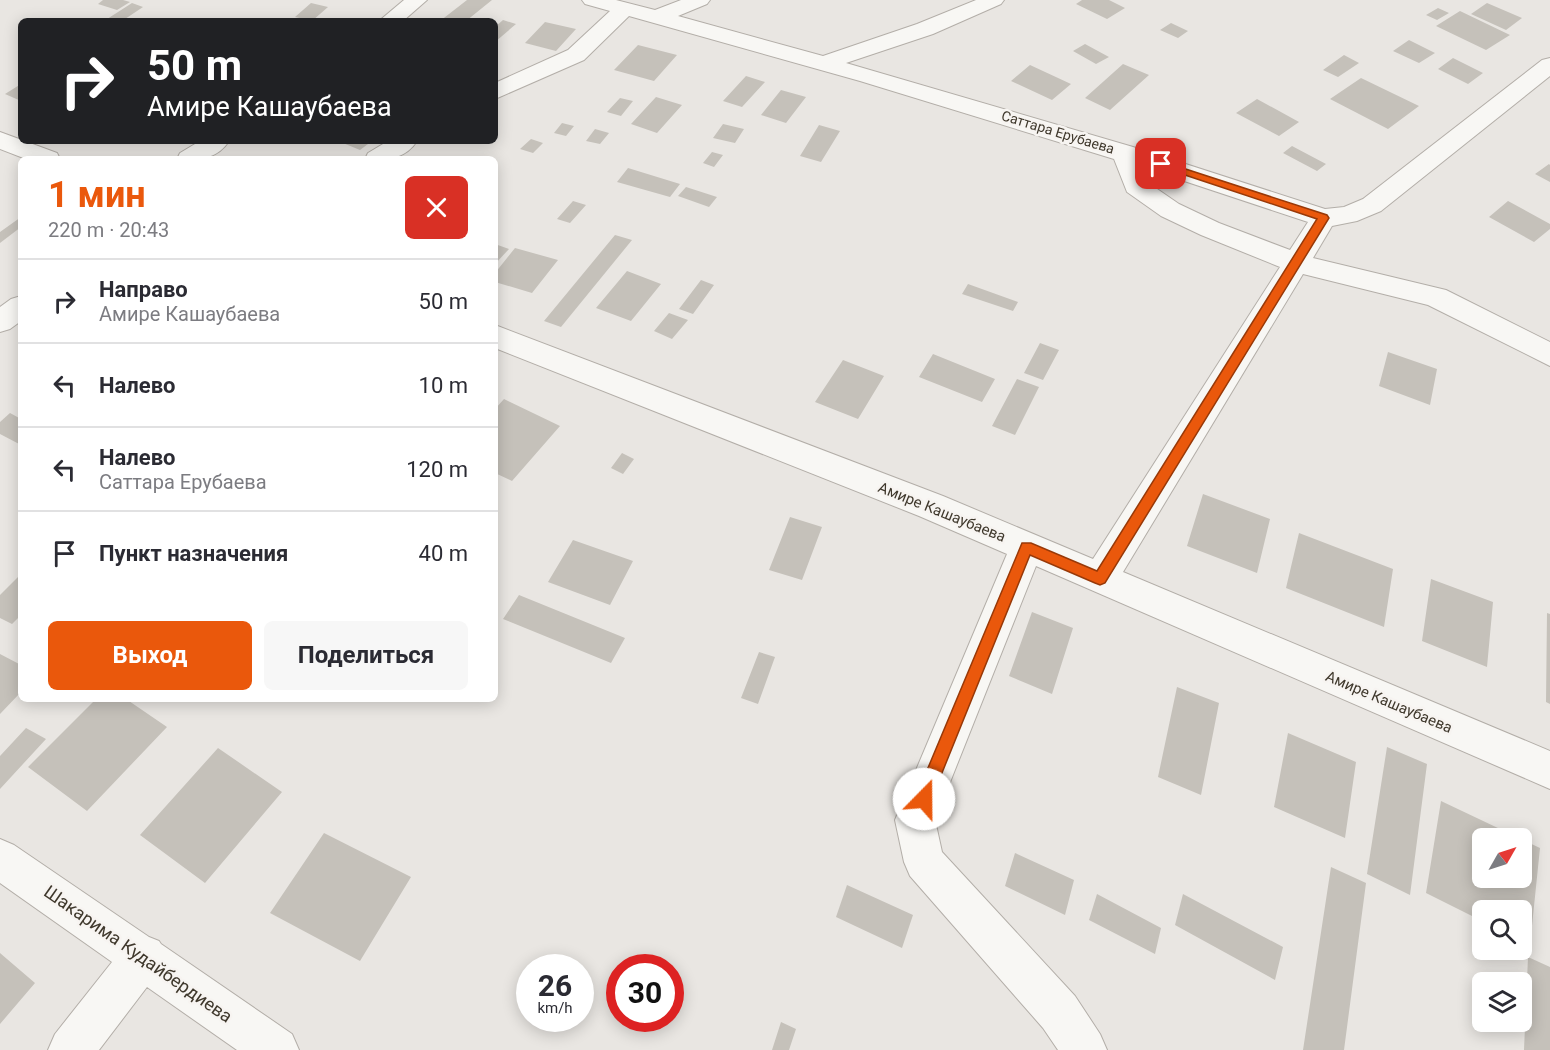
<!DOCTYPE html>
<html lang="ru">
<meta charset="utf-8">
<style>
body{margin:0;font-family:Roboto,sans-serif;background:#f7f7f7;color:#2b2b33;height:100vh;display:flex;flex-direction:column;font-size:22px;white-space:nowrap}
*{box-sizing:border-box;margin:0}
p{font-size:20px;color:#7c7c81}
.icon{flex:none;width:33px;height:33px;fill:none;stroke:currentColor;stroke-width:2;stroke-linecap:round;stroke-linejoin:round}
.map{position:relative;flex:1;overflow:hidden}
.details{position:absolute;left:18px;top:156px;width:480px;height:546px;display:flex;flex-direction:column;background:#fff;border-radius:9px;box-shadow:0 3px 15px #0003}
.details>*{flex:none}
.top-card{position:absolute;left:18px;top:18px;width:480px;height:126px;border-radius:9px;box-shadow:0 3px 15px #0003;background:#202124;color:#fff;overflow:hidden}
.needle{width:39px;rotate:51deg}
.buttons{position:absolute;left:1472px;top:828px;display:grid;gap:12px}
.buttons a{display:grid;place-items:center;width:60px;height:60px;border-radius:9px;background:#fff;box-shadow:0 3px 15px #0003;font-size:30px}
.speed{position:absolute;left:516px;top:954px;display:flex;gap:12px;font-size:30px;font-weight:700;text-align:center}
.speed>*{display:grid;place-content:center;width:78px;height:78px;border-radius:50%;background:#fff;box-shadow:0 3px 15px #0003;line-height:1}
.speed small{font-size:15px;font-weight:400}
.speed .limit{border:9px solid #d22;background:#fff;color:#111}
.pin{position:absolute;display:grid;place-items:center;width:51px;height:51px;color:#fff;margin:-26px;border-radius:12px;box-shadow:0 3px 9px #0006}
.me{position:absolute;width:66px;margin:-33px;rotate:22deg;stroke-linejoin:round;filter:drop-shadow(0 0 4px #0008)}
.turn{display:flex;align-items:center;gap:21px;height:126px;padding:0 30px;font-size:27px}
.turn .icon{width:78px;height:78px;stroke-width:2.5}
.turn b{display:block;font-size:42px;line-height:51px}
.round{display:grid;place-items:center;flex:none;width:63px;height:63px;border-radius:9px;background:#f7f7f7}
.headline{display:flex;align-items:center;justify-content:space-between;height:102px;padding:0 30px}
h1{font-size:36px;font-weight:700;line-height:45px;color:#ea580c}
.action{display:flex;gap:12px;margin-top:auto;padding:12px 30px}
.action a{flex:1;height:69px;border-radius:9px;background:#ea580c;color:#fff;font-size:24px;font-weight:700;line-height:69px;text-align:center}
.action a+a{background:#f7f7f7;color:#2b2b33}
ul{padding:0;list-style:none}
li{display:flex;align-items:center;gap:18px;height:84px;padding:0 30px;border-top:2px solid #e1e1e2}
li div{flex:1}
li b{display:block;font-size:22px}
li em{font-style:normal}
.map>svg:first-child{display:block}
.building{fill:#c5c1ba}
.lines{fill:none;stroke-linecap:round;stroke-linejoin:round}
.minor-casing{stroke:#b3aea8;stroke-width:2}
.minor{fill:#f8f7f4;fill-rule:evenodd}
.route{fill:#ea580c;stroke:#983908;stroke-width:1.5}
.labels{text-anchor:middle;stroke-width:5;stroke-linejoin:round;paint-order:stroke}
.far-street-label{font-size:14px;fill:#3f382c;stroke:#f7f4f1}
.street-label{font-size:15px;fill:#3f382c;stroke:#f7f4f1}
.near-street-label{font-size:18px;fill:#3f382c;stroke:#f7f4f1}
</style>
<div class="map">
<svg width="1550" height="1050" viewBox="0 0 1550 1050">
<rect width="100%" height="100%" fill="#e9e6e2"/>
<path class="building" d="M103,0H123L130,2L117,10L98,4Z
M467,0H492L466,21H440Z
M1082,0H1109L1125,8L1107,19L1076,4Z
M132,3L143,7L122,21H104Z
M311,3L328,7L312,21L295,17Z
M1487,3L1522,18L1506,30L1471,14Z
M1438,8L1449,13L1437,20L1426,15Z
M1460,11L1510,35L1486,50L1436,26Z
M503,20L516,24L495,42V27Z
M545,22L576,29L556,51L525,43Z
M1171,23L1188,31L1178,38L1160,30Z
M1409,40L1435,53L1419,63L1393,51Z
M1085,44L1109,57L1096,64L1073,51Z
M638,45L677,55L654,81L614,70Z
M1344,55L1359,63L1338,77L1323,70Z
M1453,58L1483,73L1468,84L1438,69Z
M1123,64L1149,75L1110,110L1085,98Z
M1030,65L1071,84L1052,100L1011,81Z
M746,76L765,82L742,107L723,101Z
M1361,78L1419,106L1388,129L1330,99Z
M21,84V101L5,94Z
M781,90L806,97L786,123L761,115Z
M656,97L682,105L657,133L631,124Z
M620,98L633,101L621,116L607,112Z
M1257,99L1299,122L1279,136L1236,113Z
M562,123L574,126L566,136L554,133Z
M723,124L744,129L735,143L713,138Z
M819,125L840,131L821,162L800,156Z
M595,129L609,133L600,144L586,141Z
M531,139L543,143L533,153L520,149Z
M338,141H372L360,150Z
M1292,146L1326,164L1317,171L1283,153Z
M712,152L723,155L714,167L703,163Z
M1549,164L1550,165V182L1535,174Z
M628,168L680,184L670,197L617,182Z
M686,187L717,197L709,207L678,196Z
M573,201L586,205L570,223L557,219Z
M1508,201L1550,224V229L1534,242L1489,217Z
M21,217V227L0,243V232Z
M615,235L632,240L561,327L544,321Z
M495,244L509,249L495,264Z
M515,248L558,260L532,293L495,282V273Z
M627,271L661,284L631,321L596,308Z
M701,280L714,285L693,314L679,309Z
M968,284L1018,302L1013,311L962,294Z
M669,313L688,320L672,339L654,331Z
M1040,343L1059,350L1043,380L1024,373Z
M1388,352L1437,369L1430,405L1379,386Z
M933,354L995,379L982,402L919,377Z
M843,360L884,376L858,419L815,402Z
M1017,379L1039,387L1015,435L992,426Z
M504,399L560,426L512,481L495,473V409Z
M10,413L21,419V445L0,434V422Z
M622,453L634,459L623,474L611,468Z
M1203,494L1270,519L1257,573L1187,546Z
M790,517L822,527L802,580L769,570Z
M1299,533L1393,569L1384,627L1286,588Z
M573,540L633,561L610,605L548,582Z
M21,574V615L12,624L0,618V595Z
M1431,579L1493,602L1487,667L1422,641Z
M519,595L625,638L611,663L503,619Z
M1032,612L1073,628L1052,694L1009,676Z
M1547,613L1550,614V704L1546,702Z
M759,652L775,657L758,704L741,698Z
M0,654L21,665V692L0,714Z
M1177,687L1219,703L1201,795L1158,777Z
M96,699H126L167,727L87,811L28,767Z
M26,728L46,739L0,789V756Z
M1288,733L1356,762L1345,838L1274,807Z
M1387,747L1427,764L1410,895L1367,874Z
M218,748L282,792L205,883L140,835Z
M1441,801L1519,838H1482V878H1521V839L1540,848L1530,945L1521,941V910H1482V921L1426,893Z
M324,833L411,877L360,961L270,913Z
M1015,853L1074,880L1065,915L1005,886Z
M1331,867L1366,883L1344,1050H1303Z
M847,885L913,915L902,948L836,917Z
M1097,894L1161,928L1155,954L1089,920Z
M1183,894L1283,947L1275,980L1175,925Z
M0,953L35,983L0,1024Z
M1528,957L1550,967V1050H1524Z
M781,1022L796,1029L789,1050H772Z"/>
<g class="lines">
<g class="minor-casing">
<path id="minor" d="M404,0H427L403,21H379Z
M582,0H616L655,10L681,0H710L707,4L678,16L823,56L917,24L976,0H1004L1001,4L933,34L846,63L1133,147L1325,209L1344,207L1363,199L1542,60L1550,58V76L1381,211L1357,221L1332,226L1313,258L1446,290L1550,342V366L1428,305L1303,274L1123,572L1550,751V789L1036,566L935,820L942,852L1075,996L1100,1034L1107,1050H1058L1043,1028L910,876L904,862L895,820L1007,554L919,516L495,348V325L943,496L1093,559L1280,267L1201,235L1161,216L1127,192L1114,159L860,81L629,16L584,60L495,99V83L568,50L610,11L585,4ZM1142,167L1308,222L1290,250L1219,223L1179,204L1147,182Z
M0,132L57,153L60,159H26L0,149Z
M200,141H229C216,161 198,159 177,159L180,153Z
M388,141H417C404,161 386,159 365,159L368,153Z
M21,296V321L10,329L0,332V307L11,299Z
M0,839L14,845L149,937L159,941L161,944L292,1034L299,1050H237L147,987L99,1050H48L55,1034L112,962L0,883Z"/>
</g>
<use href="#minor" class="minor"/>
</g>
<path class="route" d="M1161,161L1327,215L1329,218L1105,583L1100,585L1095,583L1030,555L929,805L924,807L918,805L915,799L1022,543H1031L1097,571L1317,219L1158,166L1156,164Z"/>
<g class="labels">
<g class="far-street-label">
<text transform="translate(1058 132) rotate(17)" y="5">Саттара Ерубаева</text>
</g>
<g class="street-label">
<text transform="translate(942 512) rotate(22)" y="5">Амире Кашаубаева</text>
<text transform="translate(1389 702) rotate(23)" y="5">Амире Кашаубаева</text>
</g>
<g class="near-street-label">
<text transform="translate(138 954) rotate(35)" y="6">Шакарима Кудайбердиева</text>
</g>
</g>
</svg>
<div class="buttons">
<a><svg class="needle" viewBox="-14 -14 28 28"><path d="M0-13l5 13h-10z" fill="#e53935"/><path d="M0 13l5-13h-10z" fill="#7c7c81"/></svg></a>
<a><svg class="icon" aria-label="search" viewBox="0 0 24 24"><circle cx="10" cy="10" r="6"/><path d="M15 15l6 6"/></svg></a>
<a><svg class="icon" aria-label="layers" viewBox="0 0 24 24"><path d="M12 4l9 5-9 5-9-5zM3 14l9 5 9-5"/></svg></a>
</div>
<div class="speed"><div>26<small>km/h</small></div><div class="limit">30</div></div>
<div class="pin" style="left:1161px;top:164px;background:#d93025"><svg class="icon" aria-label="arrive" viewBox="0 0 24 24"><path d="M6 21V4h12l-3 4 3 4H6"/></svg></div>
<svg class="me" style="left:924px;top:799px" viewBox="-20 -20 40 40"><circle r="19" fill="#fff"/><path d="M0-13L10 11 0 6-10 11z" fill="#ea580c"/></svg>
<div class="top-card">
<div class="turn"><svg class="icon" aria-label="right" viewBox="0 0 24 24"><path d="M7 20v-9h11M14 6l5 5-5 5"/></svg><div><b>50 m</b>Амире Кашаубаева</div></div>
</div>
<section class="details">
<div class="headline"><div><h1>1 мин</h1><p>220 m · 20:43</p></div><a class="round" style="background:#d93025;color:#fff"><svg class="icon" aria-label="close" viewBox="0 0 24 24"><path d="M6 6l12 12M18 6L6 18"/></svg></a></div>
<ul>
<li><svg class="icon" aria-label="right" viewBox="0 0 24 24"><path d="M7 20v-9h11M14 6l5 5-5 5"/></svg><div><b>Направо</b><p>Амире Кашаубаева</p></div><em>50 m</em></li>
<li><svg class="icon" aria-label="left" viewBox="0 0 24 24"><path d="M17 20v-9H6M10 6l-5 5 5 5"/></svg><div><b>Налево</b></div><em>10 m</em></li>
<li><svg class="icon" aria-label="left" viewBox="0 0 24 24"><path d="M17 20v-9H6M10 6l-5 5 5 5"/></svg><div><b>Налево</b><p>Саттара Ерубаева</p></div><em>120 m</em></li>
<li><svg class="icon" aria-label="arrive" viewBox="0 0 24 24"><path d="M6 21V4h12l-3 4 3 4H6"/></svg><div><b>Пункт назначения</b></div><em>40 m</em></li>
</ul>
<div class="action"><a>Выход</a><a>Поделиться</a></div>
</section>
</div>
